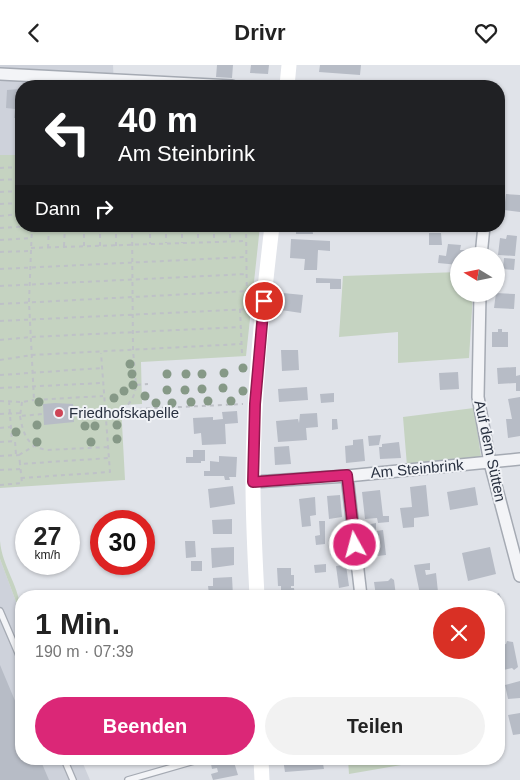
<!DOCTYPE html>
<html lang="de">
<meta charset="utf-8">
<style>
body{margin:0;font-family:Arial,sans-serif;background:#f2f2f2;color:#222;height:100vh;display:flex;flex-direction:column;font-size:19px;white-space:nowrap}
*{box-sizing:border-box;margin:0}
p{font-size:16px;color:#767676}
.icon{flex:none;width:28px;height:28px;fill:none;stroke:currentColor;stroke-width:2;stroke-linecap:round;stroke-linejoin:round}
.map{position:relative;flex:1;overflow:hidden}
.details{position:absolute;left:15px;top:525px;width:490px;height:175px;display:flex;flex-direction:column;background:#fff;border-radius:20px;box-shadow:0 1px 4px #0004}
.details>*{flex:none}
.guide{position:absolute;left:15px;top:15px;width:490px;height:152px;border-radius:20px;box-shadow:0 1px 4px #0004;background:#202124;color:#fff;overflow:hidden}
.needle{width:32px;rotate:280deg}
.fabs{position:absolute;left:450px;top:182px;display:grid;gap:10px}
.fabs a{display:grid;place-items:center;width:55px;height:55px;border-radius:50%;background:#fff;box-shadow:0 1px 4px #0004;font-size:25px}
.speed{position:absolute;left:15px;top:445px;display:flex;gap:10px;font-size:25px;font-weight:700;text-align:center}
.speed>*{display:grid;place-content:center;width:65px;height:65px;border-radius:50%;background:#fff;box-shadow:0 1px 4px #0004;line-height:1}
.speed small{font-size:12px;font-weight:400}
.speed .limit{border:8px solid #d22;background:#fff;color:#111}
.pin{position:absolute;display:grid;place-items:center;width:42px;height:42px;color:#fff;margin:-21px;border:2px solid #fff;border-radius:50%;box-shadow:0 1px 5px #0007}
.me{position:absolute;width:55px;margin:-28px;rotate:353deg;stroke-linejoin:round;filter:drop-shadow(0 0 4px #0008)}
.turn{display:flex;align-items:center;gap:18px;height:105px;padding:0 20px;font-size:22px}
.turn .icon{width:65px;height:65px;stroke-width:2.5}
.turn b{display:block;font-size:35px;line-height:42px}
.then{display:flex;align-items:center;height:48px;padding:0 20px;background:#0003;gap:10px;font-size:19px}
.round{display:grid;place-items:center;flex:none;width:52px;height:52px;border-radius:26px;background:#f2f2f2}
.summary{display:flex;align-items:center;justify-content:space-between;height:85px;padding:0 20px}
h1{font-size:30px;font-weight:600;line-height:38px}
.action{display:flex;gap:10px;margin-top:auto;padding:10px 20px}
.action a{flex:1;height:58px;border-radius:30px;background:#db2777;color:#fff;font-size:20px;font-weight:600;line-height:58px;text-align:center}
.action a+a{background:#f2f2f2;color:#222}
header{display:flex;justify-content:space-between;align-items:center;height:65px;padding:0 20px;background:#fff;font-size:22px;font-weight:600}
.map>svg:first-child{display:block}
.built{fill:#ced2db}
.green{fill:#c5d3c1}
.building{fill:#b7bcc6}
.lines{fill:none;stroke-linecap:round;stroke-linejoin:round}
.lane-casing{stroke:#a5aab3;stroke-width:8}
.street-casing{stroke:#a5aab3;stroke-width:14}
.path{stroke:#bec1c7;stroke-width:2;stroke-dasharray:4 4;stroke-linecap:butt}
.lane{stroke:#f3f4f7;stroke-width:5.5}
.street{stroke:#f3f4f7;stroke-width:11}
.secondary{stroke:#fff;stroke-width:15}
.tree{fill:#869987}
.route-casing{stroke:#8e194d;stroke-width:12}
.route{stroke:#db2777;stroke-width:9}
.poi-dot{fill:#ce4557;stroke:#f0f2f6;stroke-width:2}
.labels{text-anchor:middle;stroke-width:4;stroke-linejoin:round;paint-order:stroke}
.poi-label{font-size:15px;fill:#293140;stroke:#f0f2f6;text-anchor:start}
.street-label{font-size:15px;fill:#293140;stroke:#f0f2f6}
</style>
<header><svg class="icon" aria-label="back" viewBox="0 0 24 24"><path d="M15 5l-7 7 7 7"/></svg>Drivr<svg class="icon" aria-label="heart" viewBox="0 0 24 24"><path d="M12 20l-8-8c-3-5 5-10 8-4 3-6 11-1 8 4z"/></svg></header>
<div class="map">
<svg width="520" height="715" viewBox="0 0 520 715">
<rect width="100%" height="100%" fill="#e0e3e9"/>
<path class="built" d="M0,0H113L114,21H21V90H0Z
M0,494L21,550V694H81L90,715H0Z"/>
<path class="green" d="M0,90H21V161H260L246,291L141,297L142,339L121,340L125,415L0,423Z
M459,207V229H473L469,293L398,298V267L339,272L343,211Z
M474,343L481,392L407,401L403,352Z
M0,476C2,502 21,523 21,550L0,494Z
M348,694H436L349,709Z"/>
<path class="building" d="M217,0H233L232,13L216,12Z
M251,0H269L268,9L250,8Z
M320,0H361L360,10L319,7Z
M318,16L334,18V21H318Z
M19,24H21V53H14L15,44L6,43L7,25Z
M506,129L520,130V147L504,145Z
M292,161H312L313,169H296V163H292Z
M429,168H441L442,180H429Z
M507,170L517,171L515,191L498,190L500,173L506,174Z
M291,174L330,176V186L318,185L317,205H304L305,194L290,193Z
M448,179L461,180L460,185H466L465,191H459V200L438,198L439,190L446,191Z
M504,193L515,194L514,205L503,204Z
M316,213L341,214V224H330V218H316Z
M283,228L303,230L301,248L281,245Z
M496,228L515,229L514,244L494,243Z
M498,264H502V267H508V282H492V267H498Z
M281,285H298L299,305L282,306Z
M516,302V311L520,310V326H516V318L498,319L497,303Z
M458,307L459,324L440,325L439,308Z
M307,322L308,335L279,337L278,324Z
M334,328V337L321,338L320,329Z
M520,332V371L508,373L506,354H512L508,334Z
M55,338L73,339L74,357L44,360L43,339Z
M237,346L238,358L225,359L226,379L202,380L201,368L194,369L193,353L213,352V355L223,354L222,347Z
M317,348L318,362L306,363L307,375L278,377L276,356L298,354L299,358L300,349Z
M332,354H337L338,364L332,365Z
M381,370L379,380L369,381L368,371Z
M363,374L365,396L346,398L345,381L353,380V375Z
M399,377L401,393L380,394L379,382H382V379Z
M289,381L291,399L275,400L274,382Z
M193,385H205V396H201V398H186V392H193Z
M219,391L237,392L236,412H229L230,415H225L224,411H204V406H210V396L219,397Z
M426,420L429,451L414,453V462L403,463L400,443L412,442L410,422Z
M233,421L235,439L210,443L208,424Z
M475,422L478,440L450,445L447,427Z
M380,425L383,451H389V457L378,458L377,453L365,454L362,427Z
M340,430L342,452L329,454L327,431Z
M315,432L316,450L310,451L311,461L302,462L299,434Z
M232,454V469H213L212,455Z
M319,456H325V479L316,480L315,471L320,470Z
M376,458V466L383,465L386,490L369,492L366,460Z
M185,476H195L196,492L186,493Z
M234,482V500L212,503L211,483Z
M490,482L496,509L468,516L462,488Z
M191,496H202V506H191Z
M430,498V505H425L426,510L436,508L438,527L433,530L420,529L414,500Z
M326,499V507L315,508L314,500Z
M346,500L349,521L339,523L336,501Z
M277,503H291V510H294V521H291V523H294L295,531H281V521H278Z
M232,512L233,531H214L213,529H209L208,521H213V513Z
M391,513L394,515L396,531H376L374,517L388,516Z
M499,528L504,540L503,545L499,546V531H492Z
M507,576L513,577L518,602L514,605L512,603L499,606V580L506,579Z
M0,600L21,650V694H40L49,715H0Z
M520,616V633L508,634L505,620Z
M520,648V669L513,670L508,650Z
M233,694L238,710L213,715L211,709L218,707L217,703L212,704L211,699Z
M283,694H335L333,697L323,699L324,704L285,707Z"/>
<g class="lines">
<g class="lane-casing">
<path id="lane" d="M0,546L21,595
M64,694L73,715
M128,715L201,694"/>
</g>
<g class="street-casing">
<path id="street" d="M0,9L232,21
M481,191L484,161
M480,229L478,332L490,398L520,511
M347,411L361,531
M253,417L347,411L520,394"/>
</g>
<path class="path" d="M0,103L21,102
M0,115L21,114
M0,127L21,126
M0,139L21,138
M0,151L21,149
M32,161L29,237L34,335L103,331
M84,161V181
M100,161V181
M116,161V181
M132,161L133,285L136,320L148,319
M150,161V179
M166,161V178
M182,161V178
M198,161V176
M214,161V176
M230,161V176
M246,161L247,244
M0,163L32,161
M0,175L31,173
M64,181L65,161
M31,183L246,176
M48,183L49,161
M0,187L30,186
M0,204L246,192
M0,221L247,209
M0,239L247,226
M240,244L242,288
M0,256L251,244
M0,275L31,272L241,262
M0,295L32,290L241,279
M0,310L102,303
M0,323L102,318
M0,336L22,337L34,335
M9,336L12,376
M22,337L20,351L43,349
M122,345C131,338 135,331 136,320
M74,347L243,339
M0,349L20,348
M20,351C23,368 27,382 47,385L108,382
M0,363L10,362
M0,377L15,376L16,390
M19,390L34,381
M0,391L19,390L20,399L109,393
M0,405L20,404
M21,413L110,407L101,288
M0,420L22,418L20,399"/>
<use href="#lane" class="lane"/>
<use href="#street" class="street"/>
<path class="secondary" d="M287,21L289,0
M257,531C255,493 253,455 253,417C253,331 262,246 272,161
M261,694L262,715"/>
</g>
<g class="tree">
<circle cx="130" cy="299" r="4.5"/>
<circle cx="243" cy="303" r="4.5"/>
<circle cx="224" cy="308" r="4.5"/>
<circle cx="132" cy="309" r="4.5"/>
<circle cx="167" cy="309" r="4.5"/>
<circle cx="186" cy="309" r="4.5"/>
<circle cx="202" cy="309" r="4.5"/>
<circle cx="133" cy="320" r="4.5"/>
<circle cx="223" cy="323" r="4.5"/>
<circle cx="202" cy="324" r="4.5"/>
<circle cx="167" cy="325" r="4.5"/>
<circle cx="185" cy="325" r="4.5"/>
<circle cx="124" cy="326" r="4.5"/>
<circle cx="243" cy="326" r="4.5"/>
<circle cx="145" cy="331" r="4.5"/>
<circle cx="114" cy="333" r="4.5"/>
<circle cx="208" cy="336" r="4.5"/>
<circle cx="231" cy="336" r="4.5"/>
<circle cx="39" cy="337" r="4.5"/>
<circle cx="191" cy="337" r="4.5"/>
<circle cx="156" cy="338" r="4.5"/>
<circle cx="172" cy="338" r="4.5"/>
<circle cx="37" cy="360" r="4.5"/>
<circle cx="117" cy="360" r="4.5"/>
<circle cx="85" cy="361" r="4.5"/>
<circle cx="95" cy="361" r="4.5"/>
<circle cx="16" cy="367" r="4.5"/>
<circle cx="117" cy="374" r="4.5"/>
<circle cx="37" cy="377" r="4.5"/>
<circle cx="91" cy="377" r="4.5"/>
</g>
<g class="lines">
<g class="route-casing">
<path id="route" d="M264,236L255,339L253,417L347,410L355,480"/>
</g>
<use href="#route" class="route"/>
</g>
<circle class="poi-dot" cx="59" cy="348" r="5"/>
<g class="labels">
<g class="poi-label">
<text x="69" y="353">Friedhofskapelle</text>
</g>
<g class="street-label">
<text transform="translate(490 386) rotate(78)" y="5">Auf dem Sütten</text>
<text transform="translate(417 404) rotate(-5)" y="5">Am Steinbrink</text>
</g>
</g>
</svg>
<div class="fabs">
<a><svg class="needle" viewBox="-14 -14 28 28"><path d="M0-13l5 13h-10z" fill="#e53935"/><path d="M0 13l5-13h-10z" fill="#767676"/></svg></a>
</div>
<div class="speed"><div>27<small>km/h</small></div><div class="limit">30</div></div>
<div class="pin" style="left:264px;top:236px;background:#d93025"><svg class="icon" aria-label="arrive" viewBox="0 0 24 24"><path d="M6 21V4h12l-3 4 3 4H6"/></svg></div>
<svg class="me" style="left:355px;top:480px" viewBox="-20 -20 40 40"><circle r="17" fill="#db2777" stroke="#fff" stroke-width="3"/><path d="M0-11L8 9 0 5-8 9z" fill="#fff"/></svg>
<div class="guide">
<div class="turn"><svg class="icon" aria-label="left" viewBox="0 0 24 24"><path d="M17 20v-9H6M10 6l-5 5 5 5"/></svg><div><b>40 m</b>Am Steinbrink</div></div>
<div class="then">Dann<svg class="icon" aria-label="right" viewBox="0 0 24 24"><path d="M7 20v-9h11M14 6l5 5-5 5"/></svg></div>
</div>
<section class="details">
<div class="summary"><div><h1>1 Min.</h1><p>190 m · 07:39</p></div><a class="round" style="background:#d93025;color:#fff"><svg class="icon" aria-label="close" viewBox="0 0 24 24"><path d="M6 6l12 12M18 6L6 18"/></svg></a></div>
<div class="action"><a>Beenden</a><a>Teilen</a></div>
</section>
</div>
